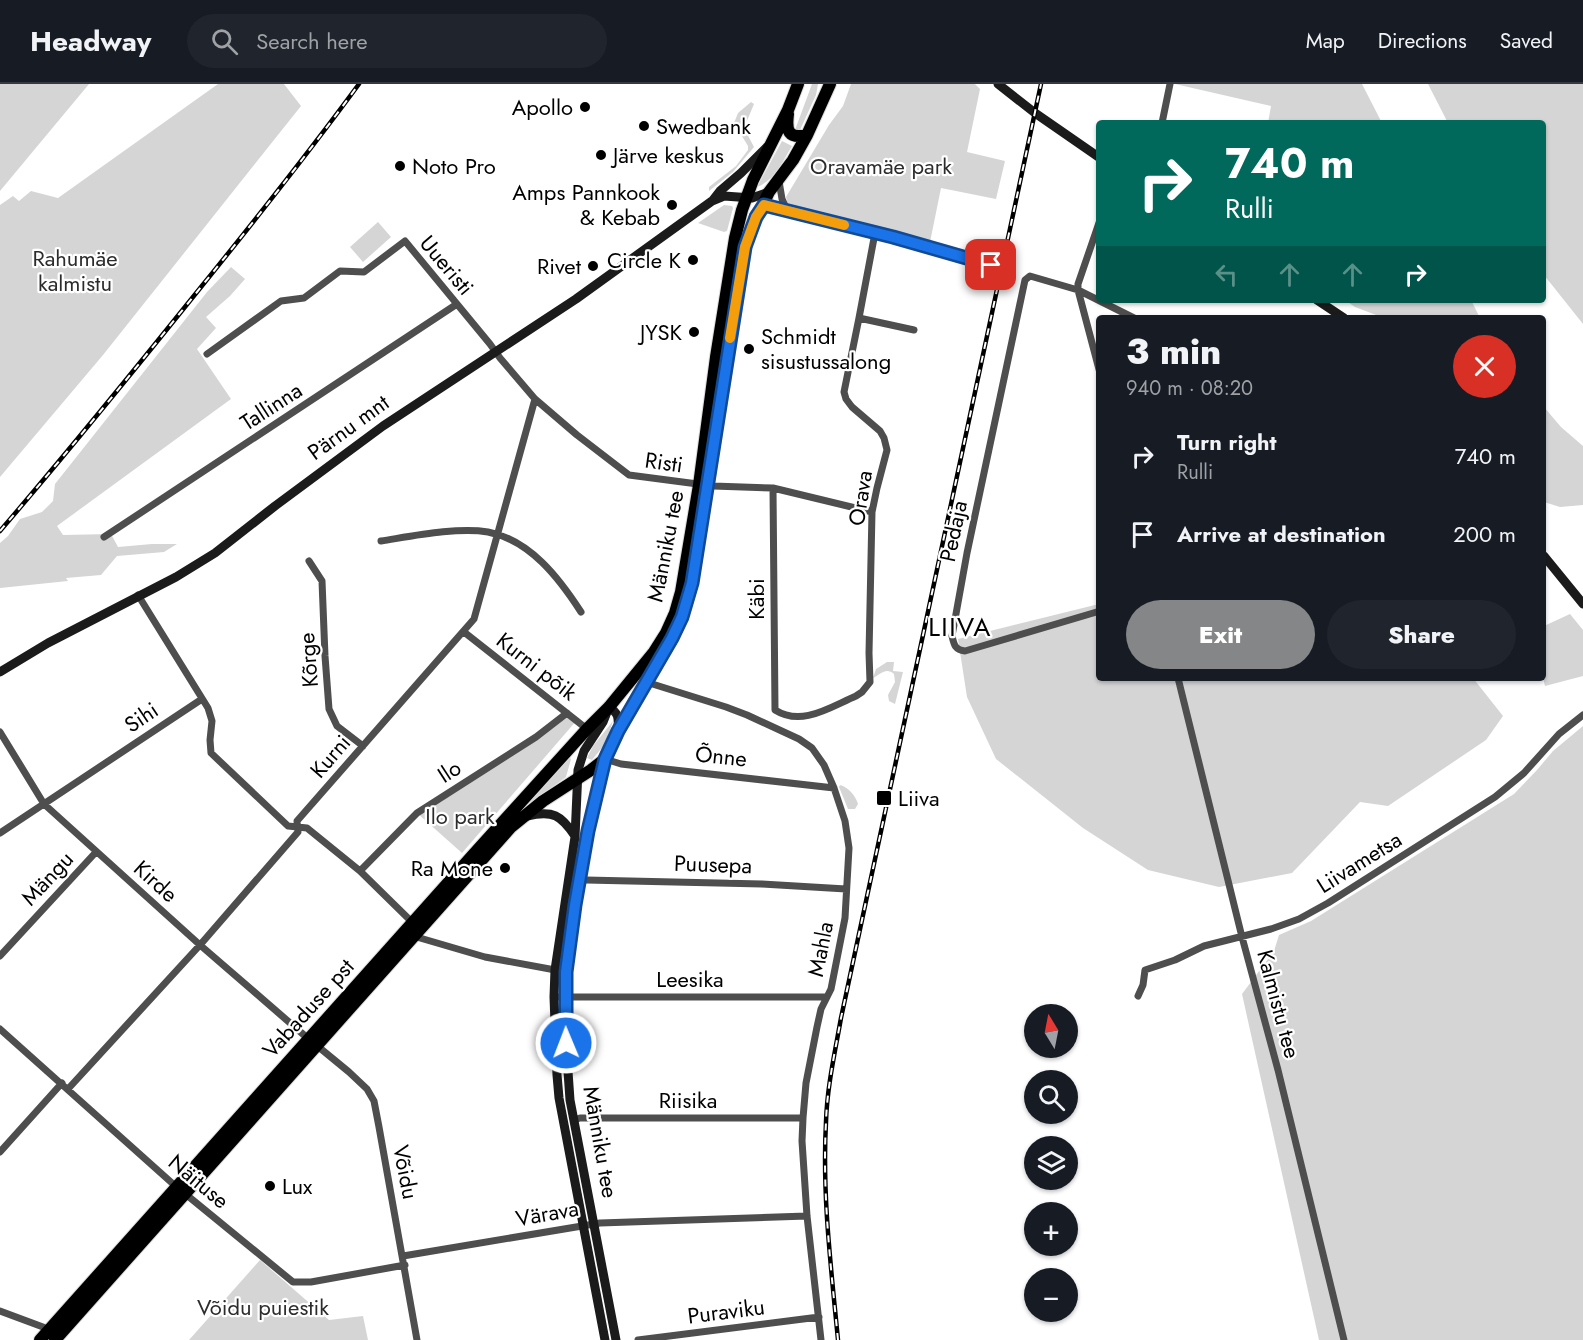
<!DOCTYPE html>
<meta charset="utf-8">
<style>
body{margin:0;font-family:Jost,sans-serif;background:#20242c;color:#f1f3f6;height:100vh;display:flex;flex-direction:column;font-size:22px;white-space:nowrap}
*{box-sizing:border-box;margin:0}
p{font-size:20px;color:#9ea1a6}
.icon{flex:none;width:33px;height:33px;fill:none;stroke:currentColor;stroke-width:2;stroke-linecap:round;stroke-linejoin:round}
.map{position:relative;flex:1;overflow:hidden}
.side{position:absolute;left:1096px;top:231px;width:450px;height:366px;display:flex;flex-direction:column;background:#171b24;border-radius:6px;box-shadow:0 2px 4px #0004}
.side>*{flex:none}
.banner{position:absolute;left:1096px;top:36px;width:450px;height:183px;border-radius:6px;box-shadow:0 2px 4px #0004;background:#00695c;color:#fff;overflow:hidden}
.needle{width:39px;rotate:350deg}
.tools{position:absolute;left:1024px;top:920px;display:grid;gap:12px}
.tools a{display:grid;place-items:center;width:54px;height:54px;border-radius:50%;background:#171b24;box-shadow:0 2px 4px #0004;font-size:30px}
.pin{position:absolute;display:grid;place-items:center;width:51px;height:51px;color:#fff;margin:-26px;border-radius:12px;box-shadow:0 3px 9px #0006}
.me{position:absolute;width:66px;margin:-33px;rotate:359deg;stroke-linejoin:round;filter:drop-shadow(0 0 4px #0008)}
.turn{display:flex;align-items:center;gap:21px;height:126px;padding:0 30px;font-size:27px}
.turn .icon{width:78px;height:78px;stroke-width:2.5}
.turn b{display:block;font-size:42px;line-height:51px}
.lanes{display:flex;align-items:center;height:57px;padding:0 30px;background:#0003;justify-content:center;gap:30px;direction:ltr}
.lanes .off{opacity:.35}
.round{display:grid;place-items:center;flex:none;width:63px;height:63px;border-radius:32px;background:#20242c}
.head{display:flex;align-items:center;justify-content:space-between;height:102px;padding:0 30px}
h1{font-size:36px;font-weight:800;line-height:45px}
.primary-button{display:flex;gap:12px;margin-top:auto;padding:12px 30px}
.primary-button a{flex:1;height:69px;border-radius:36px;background:#858687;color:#fff;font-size:24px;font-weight:800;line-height:69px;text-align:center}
.primary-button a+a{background:#20242c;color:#f1f3f6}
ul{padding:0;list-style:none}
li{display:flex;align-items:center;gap:18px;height:78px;padding:0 30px}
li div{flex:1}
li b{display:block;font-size:22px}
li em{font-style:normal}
header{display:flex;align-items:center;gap:36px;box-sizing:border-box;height:84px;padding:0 30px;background:#171b24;border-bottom:2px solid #363941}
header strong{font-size:28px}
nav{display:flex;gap:33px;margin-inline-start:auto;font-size:21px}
.search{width:420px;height:54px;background:#20242c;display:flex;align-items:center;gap:15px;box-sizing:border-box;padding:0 21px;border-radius:33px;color:#9ea1a6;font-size:22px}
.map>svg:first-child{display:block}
.green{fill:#d5d5d5}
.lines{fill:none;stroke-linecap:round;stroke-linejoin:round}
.highway-casing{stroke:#dbdbdb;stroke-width:14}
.street{stroke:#4e4e4e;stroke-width:7}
.secondary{stroke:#1b1b1b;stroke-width:9}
.highway{stroke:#000;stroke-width:12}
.rail-casing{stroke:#000;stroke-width:4.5}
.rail{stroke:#fff;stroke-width:2;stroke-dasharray:7;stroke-linecap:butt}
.route-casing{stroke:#114b97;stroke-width:15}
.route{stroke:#1a73e8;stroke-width:10}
.slow{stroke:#f59e0b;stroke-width:10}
.poi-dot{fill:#000;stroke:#fff;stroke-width:2}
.labels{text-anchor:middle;stroke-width:4.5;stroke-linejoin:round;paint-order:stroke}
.poi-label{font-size:22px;fill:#000;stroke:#fff;text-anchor:end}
.park-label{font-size:22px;fill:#2c2c2c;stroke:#fff}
.street-label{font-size:22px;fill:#000;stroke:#fff}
.quarter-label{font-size:26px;letter-spacing:1.5px;fill:#000;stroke:#fff}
</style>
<header>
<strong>Headway</strong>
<div class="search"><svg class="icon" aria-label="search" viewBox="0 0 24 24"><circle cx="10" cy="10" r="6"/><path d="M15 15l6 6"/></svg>Search here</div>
<nav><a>Map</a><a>Directions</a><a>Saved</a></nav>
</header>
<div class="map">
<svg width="1583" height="1256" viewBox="0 0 1583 1256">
<rect width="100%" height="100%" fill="#fff"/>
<path class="green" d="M0,0H89L0,107Z
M218,0H284L301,22L103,271L0,393V121L13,112L19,117L31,107L58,114Z
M812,0H818L816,11L800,46H795Z
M851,0H975L980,5L967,68L1005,77L996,115L941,104L929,163L875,149L788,121L786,113L829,41L843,22Z
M1175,0H1362L1382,39H1268L1271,22Z
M1428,0H1583V240L1544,191V39H1448Z
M751,18L754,20L744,44L754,63L733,88L709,107V103L736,82L748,66V62L734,39L738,29Z
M782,57L792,62C782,78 775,96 757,103Z
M724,121L732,122L733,124L727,147L724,148L698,139Z
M378,138L391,153L363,178L350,163Z
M231,183L245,195L230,212L206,233L216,244L197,265L231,315L57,442L63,451L111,450L118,463L152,460H177L164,468L117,472L101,491L66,494L68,497L0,504V459L8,452L20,435L42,428L53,417L55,400L207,208Z
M1345,216H1471L1480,234H1384L1355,223Z
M1544,323L1561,343L1583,362V421L1560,423L1544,418Z
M1099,520L1100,594H1473L1503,632L1486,656L1388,722L1360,718L1292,789L1219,803L1148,786L1083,744L996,675L967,613L958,555Z
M1570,530L1583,546V592L1545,602L1543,594L1544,542Z
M887,578H894L893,587L903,588L895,620L889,617L888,611L895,598L894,590C886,583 881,590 873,594L876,585Z
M567,629L577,636L462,769L417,729Z
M613,637L605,660L592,676L587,674L593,662Z
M1583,642V1256H1319L1242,910L1274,867L1279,851L1311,837L1514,710L1537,686L1553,667Z
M569,673L571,675L566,693L522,725Z
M840,701C848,703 856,712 858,720L855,725H848L839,703Z
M260,1176L329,1236L363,1232L368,1256H189Z"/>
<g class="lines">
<g class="highway-casing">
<path id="highway" d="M788,30C786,47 788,55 807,51
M40,1256L472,772L587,645L609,623L654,568L666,549L675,529L681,508L699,401L716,273L735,154L742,126L753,96L788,26L798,0
M55,1256L511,743L543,717L591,686L605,675L618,647L672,554L682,533L692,499L747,154L769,108L793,76L807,51L830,0"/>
</g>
<path class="street" d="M1162,39L1170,0
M779,97L782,115L787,126
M762,120L991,181
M1100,136L1078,200V206L1100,289
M859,234L914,246
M207,270L281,217L304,214L340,187L364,188L405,157L490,260L500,274L535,315L577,351L629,391L713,402L773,404L872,428
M773,404L775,626C802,643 830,623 856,612L862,608L870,598L869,569L872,428L877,404L887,366L884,354L880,347L852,323L846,315L844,308L859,234L875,149
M104,453L457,220
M381,457C413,452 457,443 488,448C530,456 559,494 581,528
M309,477L322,497L325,572L329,625L337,642L363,662
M138,511L208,624L212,637L210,656L211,669L288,742L307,744L360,787L414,840
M1100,527L965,567C955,566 954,561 952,552L967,469L1025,196L1030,192L1078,206L1134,234
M464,548L587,645
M1178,594L1242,853L1278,986L1344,1256
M646,598L726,623L747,631L799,655L812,664L824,681L834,704L845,737L849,764L845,834L831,905L821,925L817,943L806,999L803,1034L802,1057L807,1132L821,1256
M0,648L44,720L200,861L304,951L349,988L367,1005L374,1017L379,1043L417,1256
M605,675L621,680L834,704
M0,749L202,615
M360,787L417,729L536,653L567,629
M570,787L579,796H586L762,800L846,805
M416,850L420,854L485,873L566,888
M0,872L96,768
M1138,912L1143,901L1145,886L1175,876L1204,862L1271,845L1299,835L1328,819L1495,713L1524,689L1559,650L1583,631
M554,913H826
M0,945L172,1099L293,1198H311L405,1181
M68,1005L200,861L298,748L297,737L474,535L535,315
M574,1036L580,1034H803
M0,1068L62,999
M403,1172L600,1139L807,1132
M0,1227L43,1243L50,1249
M638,1256L819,1233"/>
<path class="secondary" d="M998,0L1035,29L1100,74
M713,116L720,107L741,89L767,63
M1317,216L1344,234
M1544,472L1583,520
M0,588L48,559L176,493L215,469L275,422L383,342L576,215L712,117L724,112L752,114L769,108
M605,675L588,747L575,821L566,888V959L570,1016L616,1256
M527,732C553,726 561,731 575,752
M605,1256L559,1014L557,991L554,913L555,886L575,753L578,686L584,667L603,638L609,623C618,629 619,633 618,644"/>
<use href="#highway" class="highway"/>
<g class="rail-casing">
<path id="rail" d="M0,447C67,369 132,289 197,208C252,140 307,71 359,0
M838,1256C831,1183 822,1111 826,1038C827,1003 835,968 841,934L1041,0"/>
</g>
<use href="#rail" class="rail"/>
</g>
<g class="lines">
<g class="route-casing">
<path id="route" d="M566,959V888L575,821L588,747L605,675L618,647L672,554L682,533L692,499L745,163L756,133L764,121L893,153L991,181"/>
</g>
<use href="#route" class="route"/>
<path class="slow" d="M730,254L745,163L756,133L764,121L844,141"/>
</g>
<g class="poi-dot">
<circle cx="585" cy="23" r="6"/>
<circle cx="644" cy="42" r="6"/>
<circle cx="601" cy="71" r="6"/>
<circle cx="400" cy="82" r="6"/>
<circle cx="672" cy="121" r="6"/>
<circle cx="693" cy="176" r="6"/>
<circle cx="593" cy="182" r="6"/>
<circle cx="694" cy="248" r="6"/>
<circle cx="749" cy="265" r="6"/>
<rect x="876" y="706" width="16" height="16" rx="3"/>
<circle cx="505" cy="784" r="6"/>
<circle cx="270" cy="1102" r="6"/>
</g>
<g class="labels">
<g class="poi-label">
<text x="573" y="31">Apollo</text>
<text x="656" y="50" text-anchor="start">Swedbank</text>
<text x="613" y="79" text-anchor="start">Järve keskus</text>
<text x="412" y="90" text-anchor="start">Noto Pro</text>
<text x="660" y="116">Amps Pannkook<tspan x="660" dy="25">&amp; Kebab</tspan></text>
<text x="681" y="184">Circle K</text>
<text x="581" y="190">Rivet</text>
<text x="682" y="256">JYSK</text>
<text x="761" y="260" text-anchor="start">Schmidt<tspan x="761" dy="25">sisustussalong</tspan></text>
<text x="898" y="722" text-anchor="start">Liiva</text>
<text x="493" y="792">Ra Mone</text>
<text x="282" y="1110" text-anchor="start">Lux</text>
</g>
<g class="park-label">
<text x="881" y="90">Oravamäe park</text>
<text x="75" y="182">Rahumäe<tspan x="75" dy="25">kalmistu</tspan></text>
<text x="460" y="740">Ilo park</text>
<text x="263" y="1231">Võidu puiestik</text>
</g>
<g class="street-label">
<text transform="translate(447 181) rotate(50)" y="8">Uueristi</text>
<text transform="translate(271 322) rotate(-33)" y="8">Tallinna</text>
<text transform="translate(348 343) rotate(-36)" y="8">Pärnu mnt</text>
<text transform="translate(664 378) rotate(8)" y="8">Risti</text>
<text transform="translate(860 414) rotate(-81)" y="8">Orava</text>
<text transform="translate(953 447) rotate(-78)" y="8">Pedaja</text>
<text transform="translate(665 462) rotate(-79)" y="8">Männiku tee</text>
<text transform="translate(756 515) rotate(-90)" y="8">Käbi</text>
<text transform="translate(308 576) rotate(-94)" y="8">Kõrge</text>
<text transform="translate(537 582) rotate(38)" y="8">Kurni põik</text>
<text transform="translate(141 633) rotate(-34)" y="8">Sihi</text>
<text transform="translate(330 672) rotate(-49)" y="8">Kurni</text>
<text transform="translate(721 672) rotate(6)" y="8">Õnne</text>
<text transform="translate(449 687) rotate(-33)" y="8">Ilo</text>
<text transform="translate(1359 778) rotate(-32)" y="8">Liivametsa</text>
<text transform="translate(713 780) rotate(2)" y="8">Puusepa</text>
<text transform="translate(47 794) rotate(-47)" y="8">Mängu</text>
<text transform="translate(156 797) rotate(42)" y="8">Kirde</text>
<text transform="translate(820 865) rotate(-79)" y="8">Mahla</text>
<text x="690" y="903">Leesika</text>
<text transform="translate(1279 920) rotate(75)" y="8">Kalmistu tee</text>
<text transform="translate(308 924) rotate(-48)" y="8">Vabaduse pst</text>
<text x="688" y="1024">Riisika</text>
<text transform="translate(601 1058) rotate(80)" y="8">Männiku tee</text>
<text transform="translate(406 1088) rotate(79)" y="8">Võidu</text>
<text transform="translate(199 1097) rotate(40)" y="8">Näituse</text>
<text transform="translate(547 1129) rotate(-10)" y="8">Värava</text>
<text transform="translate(726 1227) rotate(-7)" y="8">Puraviku</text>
</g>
<g class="quarter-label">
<text x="960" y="552">LIIVA</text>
</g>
</g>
</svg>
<div class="tools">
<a><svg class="needle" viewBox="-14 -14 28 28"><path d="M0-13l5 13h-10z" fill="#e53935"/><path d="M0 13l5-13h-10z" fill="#9ea1a6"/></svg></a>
<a><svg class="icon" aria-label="search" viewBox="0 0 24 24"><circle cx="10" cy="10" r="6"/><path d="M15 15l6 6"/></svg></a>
<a><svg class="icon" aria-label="layers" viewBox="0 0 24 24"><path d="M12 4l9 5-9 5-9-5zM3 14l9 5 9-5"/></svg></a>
<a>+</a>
<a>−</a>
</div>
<div class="pin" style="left:991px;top:181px;background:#d93025"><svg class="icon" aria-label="arrive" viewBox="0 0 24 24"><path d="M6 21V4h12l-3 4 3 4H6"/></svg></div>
<svg class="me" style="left:566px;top:959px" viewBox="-20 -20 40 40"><circle r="17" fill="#1a73e8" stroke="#fff" stroke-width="3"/><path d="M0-11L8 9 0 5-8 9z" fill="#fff"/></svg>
<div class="banner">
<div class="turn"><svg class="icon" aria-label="right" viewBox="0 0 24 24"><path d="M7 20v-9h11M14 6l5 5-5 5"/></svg><div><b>740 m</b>Rulli</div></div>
<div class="lanes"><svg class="icon off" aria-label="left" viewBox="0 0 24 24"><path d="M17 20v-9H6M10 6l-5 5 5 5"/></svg><svg class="icon off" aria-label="ahead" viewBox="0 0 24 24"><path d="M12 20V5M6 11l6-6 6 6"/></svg><svg class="icon off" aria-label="ahead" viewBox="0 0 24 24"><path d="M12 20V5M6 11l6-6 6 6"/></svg><svg class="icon" aria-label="right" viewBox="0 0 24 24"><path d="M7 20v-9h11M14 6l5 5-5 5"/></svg></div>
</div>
<section class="side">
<div class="head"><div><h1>3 min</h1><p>940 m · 08:20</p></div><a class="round" style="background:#d93025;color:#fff"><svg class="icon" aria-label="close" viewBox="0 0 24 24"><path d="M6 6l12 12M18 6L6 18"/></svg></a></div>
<ul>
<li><svg class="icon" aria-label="right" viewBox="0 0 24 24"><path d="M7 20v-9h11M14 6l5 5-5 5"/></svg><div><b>Turn right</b><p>Rulli</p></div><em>740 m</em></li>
<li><svg class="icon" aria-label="arrive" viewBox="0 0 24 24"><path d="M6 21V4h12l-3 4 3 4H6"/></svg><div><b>Arrive at destination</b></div><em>200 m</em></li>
</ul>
<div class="primary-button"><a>Exit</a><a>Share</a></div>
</section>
</div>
